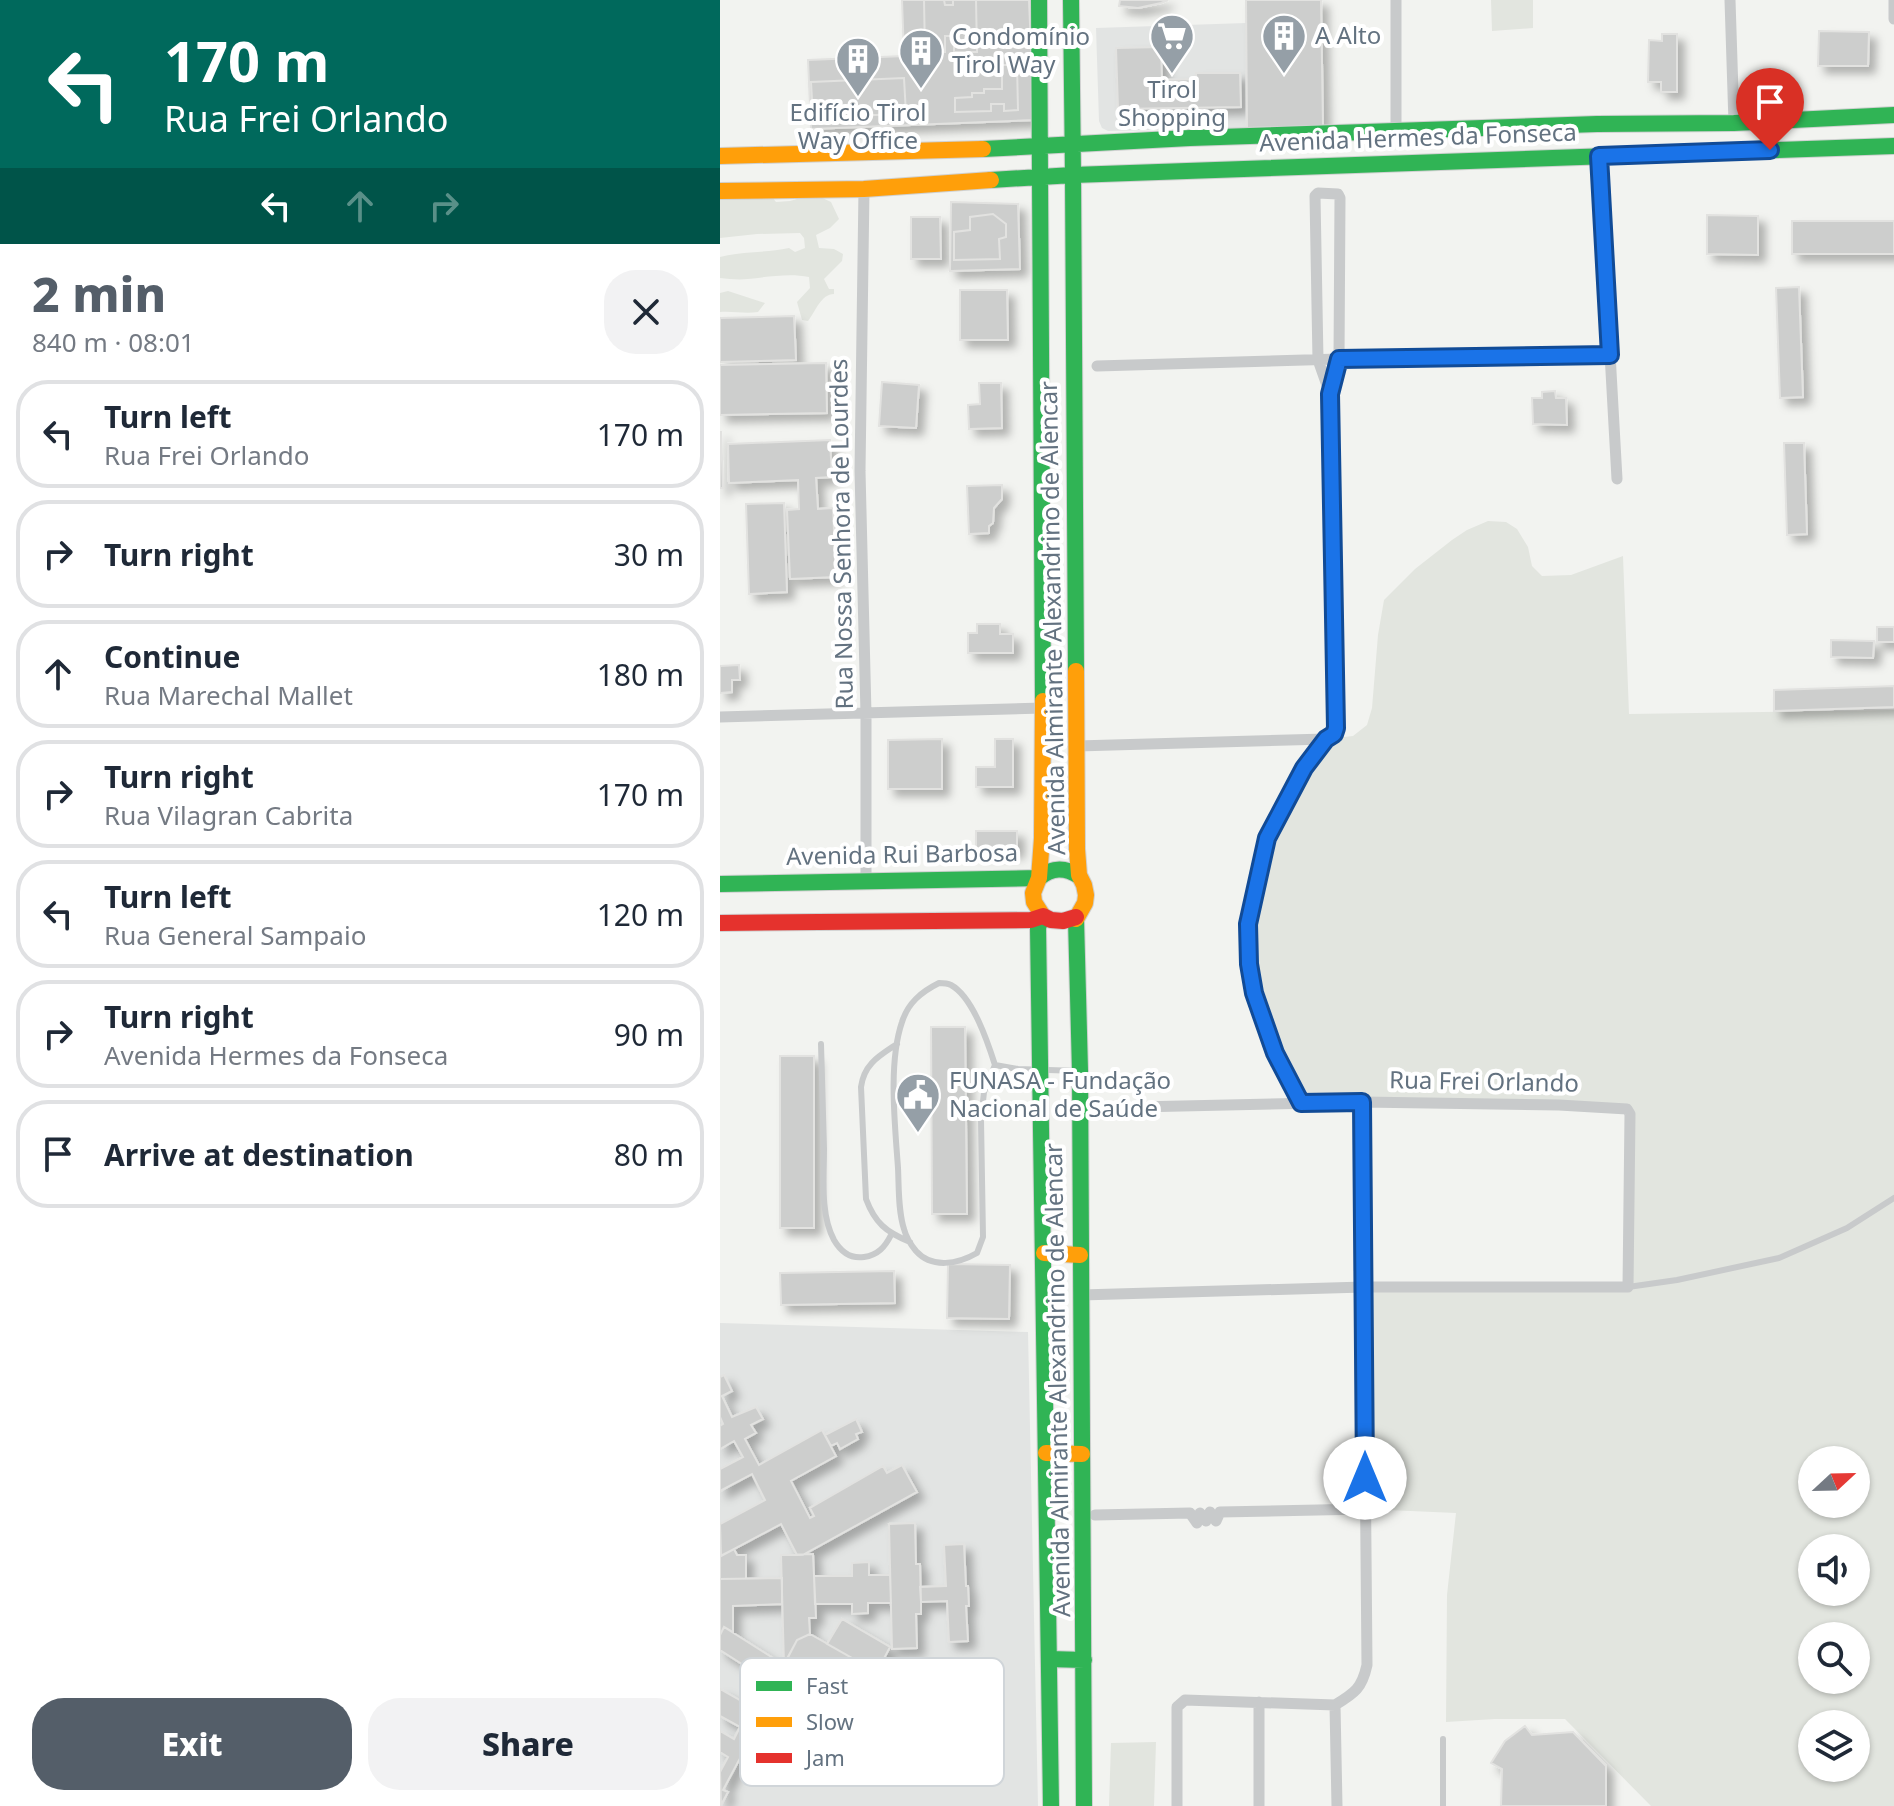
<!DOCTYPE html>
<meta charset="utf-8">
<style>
body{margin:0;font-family:"Noto Sans",sans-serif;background:#f2f2f3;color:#1f2937;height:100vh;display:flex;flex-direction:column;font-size:30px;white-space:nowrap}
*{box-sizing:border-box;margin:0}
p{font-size:26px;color:#747a83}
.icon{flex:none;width:44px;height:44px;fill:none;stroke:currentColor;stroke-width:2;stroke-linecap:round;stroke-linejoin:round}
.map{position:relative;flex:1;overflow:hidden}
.drawer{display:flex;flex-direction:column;background:#fff;width:720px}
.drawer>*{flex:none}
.guide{background:#00695c;color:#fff;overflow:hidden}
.needle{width:52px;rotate:68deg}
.buttons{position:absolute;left:1078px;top:1446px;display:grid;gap:16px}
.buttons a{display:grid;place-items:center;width:72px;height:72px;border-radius:50%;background:#fff;box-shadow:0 2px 6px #0004;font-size:40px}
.pin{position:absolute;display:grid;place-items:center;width:68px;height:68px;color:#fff;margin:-82px -34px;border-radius:50% 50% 50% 0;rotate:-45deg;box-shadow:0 0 8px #0007}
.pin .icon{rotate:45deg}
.me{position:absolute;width:88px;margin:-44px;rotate:0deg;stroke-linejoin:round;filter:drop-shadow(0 0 6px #0008)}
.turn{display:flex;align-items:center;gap:28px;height:168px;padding:0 32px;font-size:36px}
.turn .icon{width:104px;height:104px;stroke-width:2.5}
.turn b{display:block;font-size:56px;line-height:68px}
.lanes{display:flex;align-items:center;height:76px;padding:0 32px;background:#0003;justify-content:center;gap:40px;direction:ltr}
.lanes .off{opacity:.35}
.round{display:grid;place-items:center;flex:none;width:84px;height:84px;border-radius:32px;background:#f2f2f3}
.head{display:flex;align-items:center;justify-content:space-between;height:136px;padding:0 32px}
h1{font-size:48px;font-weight:800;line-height:60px;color:#545e69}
.primary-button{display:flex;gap:16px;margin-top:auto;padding:16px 32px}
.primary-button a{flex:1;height:92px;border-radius:32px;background:#545e69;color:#fff;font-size:32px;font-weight:800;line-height:92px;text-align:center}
.primary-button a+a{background:#f2f2f3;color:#1f2937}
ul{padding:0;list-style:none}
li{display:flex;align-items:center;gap:24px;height:108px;margin:0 16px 12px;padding:0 16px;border:4px solid #e0e1e3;border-radius:32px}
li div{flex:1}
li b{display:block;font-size:30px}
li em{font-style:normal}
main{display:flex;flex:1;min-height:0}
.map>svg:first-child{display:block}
.built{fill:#e2e4e3}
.green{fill:#e2e5df;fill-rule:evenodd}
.building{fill:#cdcecd;stroke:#e2e2e0;stroke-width:2;filter:url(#shadow)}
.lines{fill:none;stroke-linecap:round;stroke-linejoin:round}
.fast-casing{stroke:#d0d1d1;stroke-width:18}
.slow-casing{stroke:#d0d1d1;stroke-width:18}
.jam-casing{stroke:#d0d1d1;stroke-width:18}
.lane{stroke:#c8cacb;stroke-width:6}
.street{stroke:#c8cacb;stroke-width:11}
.fast{stroke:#30b455;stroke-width:16}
.slow{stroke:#ff9f0a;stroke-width:16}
.jam{stroke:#e5322d;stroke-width:16}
.route-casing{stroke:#114b97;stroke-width:20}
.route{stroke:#1a73e8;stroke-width:14}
.labels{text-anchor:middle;stroke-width:8;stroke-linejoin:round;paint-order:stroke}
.poi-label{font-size:24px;fill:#637280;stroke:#fff;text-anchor:start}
.street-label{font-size:24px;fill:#637280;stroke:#fff}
.key{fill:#fff;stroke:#d0d5d9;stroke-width:2}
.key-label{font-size:22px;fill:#637280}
</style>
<main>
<section class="drawer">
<div class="guide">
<div class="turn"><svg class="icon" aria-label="left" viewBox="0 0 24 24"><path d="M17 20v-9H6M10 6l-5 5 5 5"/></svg><div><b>170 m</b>Rua Frei Orlando</div></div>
<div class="lanes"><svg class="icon" aria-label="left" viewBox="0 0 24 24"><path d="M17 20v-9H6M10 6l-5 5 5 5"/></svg><svg class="icon off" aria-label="ahead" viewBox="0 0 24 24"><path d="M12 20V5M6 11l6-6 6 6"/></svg><svg class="icon off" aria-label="right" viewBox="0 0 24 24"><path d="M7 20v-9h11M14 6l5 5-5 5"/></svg></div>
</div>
<div class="head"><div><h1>2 min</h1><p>840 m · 08:01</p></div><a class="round"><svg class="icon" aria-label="close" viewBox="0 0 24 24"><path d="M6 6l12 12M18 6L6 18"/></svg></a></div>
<ul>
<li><svg class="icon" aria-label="left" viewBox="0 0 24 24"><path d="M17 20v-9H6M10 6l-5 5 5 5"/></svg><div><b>Turn left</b><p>Rua Frei Orlando</p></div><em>170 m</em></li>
<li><svg class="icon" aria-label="right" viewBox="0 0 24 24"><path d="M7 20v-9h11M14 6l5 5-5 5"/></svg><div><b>Turn right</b></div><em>30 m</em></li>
<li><svg class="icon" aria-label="ahead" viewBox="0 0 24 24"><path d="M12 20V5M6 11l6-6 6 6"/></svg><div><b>Continue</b><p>Rua Marechal Mallet</p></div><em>180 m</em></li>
<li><svg class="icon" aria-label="right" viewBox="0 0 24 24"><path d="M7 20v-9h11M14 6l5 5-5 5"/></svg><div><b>Turn right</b><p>Rua Vilagran Cabrita</p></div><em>170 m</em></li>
<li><svg class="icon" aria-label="left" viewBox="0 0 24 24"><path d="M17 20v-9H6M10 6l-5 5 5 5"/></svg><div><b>Turn left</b><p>Rua General Sampaio</p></div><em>120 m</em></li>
<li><svg class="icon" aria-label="right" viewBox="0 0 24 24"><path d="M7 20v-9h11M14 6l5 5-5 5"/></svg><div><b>Turn right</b><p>Avenida Hermes da Fonseca</p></div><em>90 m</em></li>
<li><svg class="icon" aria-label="arrive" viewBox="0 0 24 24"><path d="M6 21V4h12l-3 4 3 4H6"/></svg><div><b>Arrive at destination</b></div><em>80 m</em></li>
</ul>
<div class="primary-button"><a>Exit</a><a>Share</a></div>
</section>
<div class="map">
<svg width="1174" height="1806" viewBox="0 0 1174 1806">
<defs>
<filter id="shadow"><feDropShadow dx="7" dy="7" stdDeviation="4" flood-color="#0004"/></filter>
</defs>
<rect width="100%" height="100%" fill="#f2f3f0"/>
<path class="built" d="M526,23L527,128L388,131L382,128L379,121L376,28Z
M0,1323L308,1332L318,1806H0Z"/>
<path class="green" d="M771,0H813V28L772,31Z
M94,194L111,202L119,219L110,228L96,235L99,248L114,249L123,254L122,261L104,279L109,289H114V294C101,294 96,311 88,321L82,320L77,302L90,288L89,277C69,273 47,277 28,279C19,280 9,279 0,278V257C23,251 46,253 69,248L75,252L85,248L84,238L80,233L37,234L0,238V199L52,197L56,202L70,201Z
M8,291L45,303L38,312C25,314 13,311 0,312V293Z
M768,521L786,522L797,529L808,547L812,566L822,576L851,575L903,556L909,714L1174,710V1806H931L845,1719H775L726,1722L727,1595L736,1513L645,1509L644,1287H908L909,1111L581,1103L555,1053L534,993L528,924L547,838L584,768L606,739L633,736L647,725L652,708L658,635L664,600L695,569L732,540L747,530ZM1092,1460H1136V1504H1092ZM1092,1548H1136V1592H1092ZM1092,1636H1136V1680H1092ZM1092,1724H1136V1768H1092Z
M436,1742L434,1806H389L391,1743Z"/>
<path class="building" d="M182,0H309L314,120L91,129L88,60L184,56Z
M204,0H224L225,5H233V0H256L257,52H234V36H225V52H205Z
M400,0H448L441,3L418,8L399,6Z
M526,0H601L603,126L527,128Z
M1099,31L1149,32L1148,66H1098Z
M942,34H957V92H941V82H928L929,40L942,41Z
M441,47L442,80L476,79V73H520L521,107L398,109L396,48Z
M282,65H297L298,110L284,111V104H271V111L235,112V98L252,97V93H264V89H282Z
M184,78L186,114L93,117L91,82Z
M231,202L298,204L300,269L230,271Z
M273,214L286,224V237L279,239L280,259L234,260V232L250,230V217Z
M987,215L1038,216V255L987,254Z
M191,217H220L221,259H191Z
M1072,221H1174V254H1072Z
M1079,287L1083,397L1060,398L1056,288Z
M240,290H287L288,340H240Z
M74,316L76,360L0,362V318Z
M106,363L107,413L0,415V365Z
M162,382L199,385L196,428L159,426Z
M259,383H281L282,428L249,429L248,405L260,404Z
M835,391L836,398H846L847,425L813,424L812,398H822V392Z
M0,432H1L3,488H0Z
M110,440L112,477L96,478L98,509L113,508L116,577L70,579L67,510L79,509L78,480L9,483L8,444Z
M1064,443H1084L1087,534L1067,535Z
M282,485V499L274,508L273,523L269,526V533L249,534L247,486Z
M64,503L67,592L29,594L26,504Z
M257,624H280V634H293V653H248V633H257Z
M1157,627H1174V642H1157Z
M1111,640L1154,641L1153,658L1111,657Z
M19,665L20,680H12V692L0,693V666Z
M1174,686V707L1054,711V690Z
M222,739V789H168V740Z
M275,739H293V787H256V767H275Z
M256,831H297V851H256Z
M211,1027H245L247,1214H212Z
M60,1056H94V1228H60Z
M228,1264L290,1265L289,1319L227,1318Z
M174,1271L175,1303L61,1305L60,1273Z
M4,1375L12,1391L2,1396L12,1417L36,1407L43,1419L31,1425L36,1433L25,1439L39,1465L102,1430L116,1456L71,1481L90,1518L94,1516L90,1508L163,1466L167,1473L182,1465L197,1492L83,1555H77L61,1524L1,1556L0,1524L45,1500L32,1474L0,1491V1469L23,1457L14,1441L0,1449V1426L3,1424L0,1417V1377Z
M136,1419L142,1432L136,1434L138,1439L120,1449L117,1443L111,1446L105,1435Z
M195,1523L196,1564H200L201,1602V1614H196L197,1648L172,1649L169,1524Z
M244,1544L246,1586H248L249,1606H246L248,1641L229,1642L227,1601L201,1602L200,1587L226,1586L224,1545Z
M14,1549L17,1555H26V1579H0V1556Z
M93,1554L96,1618H89L90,1634L77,1640L64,1665L61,1555Z
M149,1562V1575H170L171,1603H148V1613L132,1614V1604H95L94,1576H132V1563Z
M62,1578V1604L13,1606V1632L4,1627L0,1635V1579Z
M122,1619L170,1647L157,1672L107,1644Z
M4,1627L64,1665L53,1684L0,1650V1635Z
M90,1634L199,1696L184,1722L165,1711L162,1715L145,1706L148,1701L117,1684L115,1689L89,1675L92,1669L88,1667L68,1702L114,1728L100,1755L35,1718L77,1640Z
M0,1689L39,1711L35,1718L40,1721L3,1790L8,1792L1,1805L0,1772L8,1757L0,1752V1731L14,1739L20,1727L0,1716Z
M805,1726L812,1735L853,1732L886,1766V1806H781L782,1769L771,1763L785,1741Z"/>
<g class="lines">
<g class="fast-casing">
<path id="fast" d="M319,0L320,177
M351,0L353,175
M263,149L470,138L877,124L1014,123L1174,115
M353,175L356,671
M320,177L323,701
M271,180L353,175L1174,146
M0,884L319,878C332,867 345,867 359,876
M323,916L318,927L331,1806
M356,919L360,1071L364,1806
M329,1659L364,1660"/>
</g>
<g class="slow-casing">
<path id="slow" d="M0,156L263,149
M0,191L144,189L271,180
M356,671L357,849L359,875L364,885L366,895L365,903L356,919
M323,701L322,838L319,878L313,893L314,902L323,916
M324,1253L360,1255
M326,1453L362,1454"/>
</g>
<g class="jam-casing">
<path id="jam" d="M0,923L311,920L323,916L331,920L343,921L356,917"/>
</g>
<path class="lane" d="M219,983C224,983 227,983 231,985C253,997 268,1043 275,1065L264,1092L261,1120L263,1237L257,1253C238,1264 212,1269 196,1251C191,1245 186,1237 184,1229C178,1210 179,1188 178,1168C175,1125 168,1063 182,1022C188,1003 201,992 219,983Z
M101,1044C102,1079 103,1114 104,1149C104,1178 100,1214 114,1240C121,1252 131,1259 144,1257C158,1255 165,1247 171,1235
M177,1044C159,1056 144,1064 141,1087L146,1199C155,1223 166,1232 190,1242
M275,1065L298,1069L359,1071
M581,1102L555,1053L534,993L529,964L528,924L547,838L584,768L606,739
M908,1287L957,1280L1059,1258L1127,1228L1174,1198
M723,1806V1739"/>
<path class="street" d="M676,0V131
M1010,0L1014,123
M1174,0V19
M879,156L897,479
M144,189L140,471L146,714V879
M377,366L619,359L890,355
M0,717L323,708
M357,746L606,739L611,737L616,728L610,394L619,359L620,198L618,194L598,193L595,196L598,360L610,394
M361,1295L644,1287H908L910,1114L907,1109L839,1105L642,1102L372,1108
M375,1515L470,1513L477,1523L480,1513L486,1521L490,1512L496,1521L500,1512L645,1509
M615,1705C635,1693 642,1688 647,1665L642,1102
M615,1705L617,1806
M457,1806V1707L465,1700L615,1705
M539,1806V1702"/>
<use href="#fast" class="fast"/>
<use href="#slow" class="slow"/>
<use href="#jam" class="jam"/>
</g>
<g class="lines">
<g class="route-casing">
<path id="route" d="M645,1478L642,1102L581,1103L555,1053L534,993L529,964L528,924L547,838L584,768L606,739L614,734L616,728L610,394L619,359L890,355L879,156L1050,150"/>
</g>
<use href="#route" class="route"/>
</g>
<defs>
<g id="supermarket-pin" transform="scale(2.3)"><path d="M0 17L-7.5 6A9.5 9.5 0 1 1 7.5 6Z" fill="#959fa7" stroke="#fff"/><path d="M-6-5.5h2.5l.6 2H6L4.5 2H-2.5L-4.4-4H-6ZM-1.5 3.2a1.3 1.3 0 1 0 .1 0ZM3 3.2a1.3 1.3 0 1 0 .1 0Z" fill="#fff"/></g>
<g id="building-pin" transform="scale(2.3)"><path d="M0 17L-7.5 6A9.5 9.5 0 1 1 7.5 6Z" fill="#959fa7" stroke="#fff"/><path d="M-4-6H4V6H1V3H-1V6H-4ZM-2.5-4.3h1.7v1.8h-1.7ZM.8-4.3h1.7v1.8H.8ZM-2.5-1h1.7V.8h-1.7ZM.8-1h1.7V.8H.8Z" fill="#fff"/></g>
<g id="civic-pin" transform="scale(2.3)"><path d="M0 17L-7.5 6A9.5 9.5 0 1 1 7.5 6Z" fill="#959fa7" stroke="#fff"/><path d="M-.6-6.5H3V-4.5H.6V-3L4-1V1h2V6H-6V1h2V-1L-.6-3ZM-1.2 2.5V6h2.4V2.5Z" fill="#fff"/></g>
</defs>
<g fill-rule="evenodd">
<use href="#supermarket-pin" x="452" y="36"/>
<use href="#building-pin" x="564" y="36"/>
<use href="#building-pin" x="201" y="51"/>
<use href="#building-pin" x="138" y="59"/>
<use href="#civic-pin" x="198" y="1095"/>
</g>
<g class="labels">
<g class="poi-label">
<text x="595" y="44">A Alto</text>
<text x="232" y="45">Condomínio<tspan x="232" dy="28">Tirol Way</tspan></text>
<text x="452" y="98" text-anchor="middle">Tirol<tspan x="452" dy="28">Shopping</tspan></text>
<text x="138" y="121" text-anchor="middle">Edifício Tirol<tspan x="138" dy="28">Way Office</tspan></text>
<text x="229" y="1089">FUNASA - Fundação<tspan x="229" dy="28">Nacional de Saúde</tspan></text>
</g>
<g class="street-label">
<text transform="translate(698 138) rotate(-2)" y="8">Avenida Hermes da Fonseca</text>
<text transform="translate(122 534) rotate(-91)" y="8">Rua Nossa Senhora de Lourdes</text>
<text transform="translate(333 618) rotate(-91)" y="8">Avenida Almirante Alexandrino de Alencar</text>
<text transform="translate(182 855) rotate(-1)" y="8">Avenida Rui Barbosa</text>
<text transform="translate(764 1082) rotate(1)" y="8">Rua Frei Orlando</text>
<text transform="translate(338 1380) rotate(-91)" y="8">Avenida Almirante Alexandrino de Alencar</text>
</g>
</g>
<rect x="20" y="1658" width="264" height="128" rx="12" class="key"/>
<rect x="36" y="1681" width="36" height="10" fill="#30b455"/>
<rect x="36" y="1717" width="36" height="10" fill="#ff9f0a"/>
<rect x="36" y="1753" width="36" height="10" fill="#e5322d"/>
<g class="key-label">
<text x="86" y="1694">Fast</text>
<text x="86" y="1730">Slow</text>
<text x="86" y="1766">Jam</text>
</g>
</svg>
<div class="buttons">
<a><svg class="needle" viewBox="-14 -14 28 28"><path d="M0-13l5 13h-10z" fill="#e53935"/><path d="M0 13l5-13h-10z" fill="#747a83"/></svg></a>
<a><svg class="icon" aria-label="sound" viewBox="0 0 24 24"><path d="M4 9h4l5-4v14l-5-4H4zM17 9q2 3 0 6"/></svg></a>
<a><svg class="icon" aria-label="search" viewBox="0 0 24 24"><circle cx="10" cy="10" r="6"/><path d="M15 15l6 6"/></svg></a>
<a><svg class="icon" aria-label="layers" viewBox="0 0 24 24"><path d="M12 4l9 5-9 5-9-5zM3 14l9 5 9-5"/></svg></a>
</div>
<div class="pin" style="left:1050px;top:150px;background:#d93025"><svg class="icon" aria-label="arrive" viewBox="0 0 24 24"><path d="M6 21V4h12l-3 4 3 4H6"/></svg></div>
<svg class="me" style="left:645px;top:1478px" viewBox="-20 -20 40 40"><circle r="19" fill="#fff"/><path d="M0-13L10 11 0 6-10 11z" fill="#1a73e8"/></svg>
</div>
</main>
